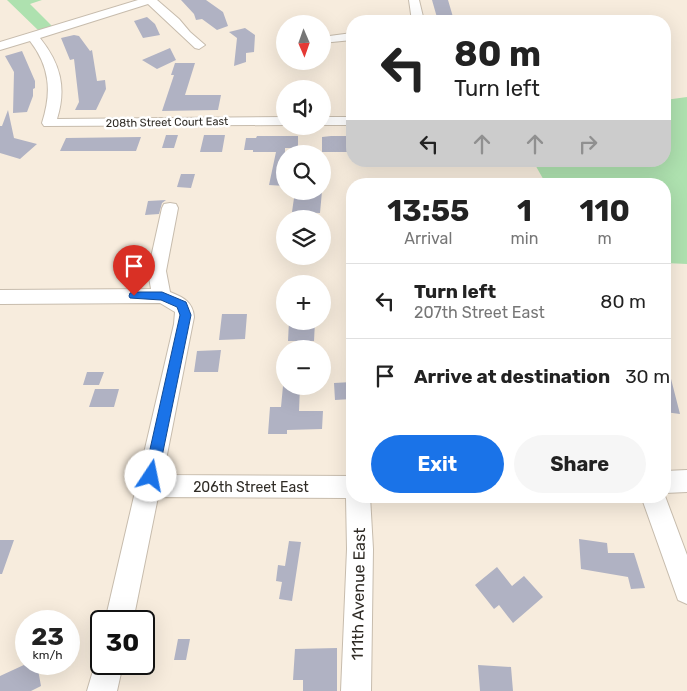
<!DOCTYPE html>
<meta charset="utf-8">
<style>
body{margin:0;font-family:Rubik,sans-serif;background:#f6f6f6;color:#222;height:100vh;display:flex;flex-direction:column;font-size:19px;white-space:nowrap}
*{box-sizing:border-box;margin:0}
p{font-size:16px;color:#767676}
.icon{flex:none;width:28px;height:28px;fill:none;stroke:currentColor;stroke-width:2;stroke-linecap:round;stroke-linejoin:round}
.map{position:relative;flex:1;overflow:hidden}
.drawer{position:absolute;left:346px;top:178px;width:325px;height:325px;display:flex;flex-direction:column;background:#fff;border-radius:20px;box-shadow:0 5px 20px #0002}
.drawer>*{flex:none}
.guide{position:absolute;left:346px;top:15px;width:325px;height:152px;border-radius:20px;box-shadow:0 5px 20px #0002;background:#fff;color:#222;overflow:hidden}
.needle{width:32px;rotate:178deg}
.buttons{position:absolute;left:276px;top:15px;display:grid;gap:10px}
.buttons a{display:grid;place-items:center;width:55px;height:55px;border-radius:50%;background:#fff;box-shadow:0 5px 20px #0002;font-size:25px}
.speed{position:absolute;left:15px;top:610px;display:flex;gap:10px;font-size:25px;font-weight:700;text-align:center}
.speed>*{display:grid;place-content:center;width:65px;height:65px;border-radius:50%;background:#fff;box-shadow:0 5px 20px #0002;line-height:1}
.speed small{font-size:12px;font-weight:400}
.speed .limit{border:2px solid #111;border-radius:8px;background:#fff;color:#111}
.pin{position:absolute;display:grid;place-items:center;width:42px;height:42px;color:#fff;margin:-51px -21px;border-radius:50% 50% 50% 0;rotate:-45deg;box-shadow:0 0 5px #0007}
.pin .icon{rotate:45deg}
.me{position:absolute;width:55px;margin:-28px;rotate:11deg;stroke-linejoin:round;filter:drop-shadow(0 0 4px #0008)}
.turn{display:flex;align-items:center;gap:18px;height:105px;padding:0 25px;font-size:22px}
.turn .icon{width:65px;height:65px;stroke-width:2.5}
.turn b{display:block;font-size:35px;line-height:42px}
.lanes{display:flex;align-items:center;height:48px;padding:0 25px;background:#0003;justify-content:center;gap:25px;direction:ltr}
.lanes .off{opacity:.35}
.eta{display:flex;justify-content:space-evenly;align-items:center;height:85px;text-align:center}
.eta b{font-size:30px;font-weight:700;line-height:35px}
.primary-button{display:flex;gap:10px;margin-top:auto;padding:10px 25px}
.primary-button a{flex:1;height:58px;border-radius:30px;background:#1a73e8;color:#fff;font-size:20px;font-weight:700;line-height:58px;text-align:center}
.primary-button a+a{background:#f6f6f6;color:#222}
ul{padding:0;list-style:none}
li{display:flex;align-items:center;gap:15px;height:75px;padding:0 25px;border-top:1px solid #e0e0e0}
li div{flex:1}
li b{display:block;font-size:19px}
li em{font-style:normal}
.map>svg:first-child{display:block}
.green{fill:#aee1af}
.building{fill:#b0b2c3}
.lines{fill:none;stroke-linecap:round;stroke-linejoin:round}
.minor-casing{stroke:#c7bcad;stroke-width:2}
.minor{fill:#fff;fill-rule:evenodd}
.route{fill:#1a73e8;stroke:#114b97}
.labels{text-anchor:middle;stroke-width:5;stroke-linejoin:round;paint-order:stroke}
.far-street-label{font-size:11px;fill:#302c26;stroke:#fff}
.street-label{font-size:14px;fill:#302c26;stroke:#fff}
.near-street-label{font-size:16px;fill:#302c26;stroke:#fff}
</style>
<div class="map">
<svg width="687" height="691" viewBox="0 0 687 691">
<rect width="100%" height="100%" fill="#f7ecdd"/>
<path class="green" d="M7,0H42L30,4L53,27L39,31Z
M687,97V264L665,263V184H546L533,161H665V100Z"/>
<path class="building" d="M181,0H206L223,12L228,26L217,30L202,19L196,20L194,14Z
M432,0H448L453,17H449L450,21H438Z
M147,17L155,24L160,35L143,38L134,21Z
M245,28L255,35L254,52L246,53V62L234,66L237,38L229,32Z
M74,35L79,36L90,51L92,50L97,81L105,80L106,89L96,110H75L79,102L74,59L70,60L61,38Z
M170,48L176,60L157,69L142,60Z
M22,51L35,81V88L33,89V96L27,112L13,113L14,72L5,56Z
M175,63H195L185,95H221L218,110L162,111L174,75H171Z
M8,110L14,138L37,144L20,159L0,153V126H2Z
M166,135H178L174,148H162Z
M204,135H225L222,152H200Z
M257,136H298V148H285V186L269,185L276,152H253V150H244L246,138H256Z
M331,136H352V149H350V152H322V137Z
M141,137L136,151H60L66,138Z
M181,174H195L191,188L177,187Z
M295,191H322L320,213L292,212Z
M166,200L162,203L159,214L145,215L148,201Z
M222,314H247L245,339L219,340Z
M289,321H315L314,341H288Z
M221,350L218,372H194L197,351Z
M669,371L680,414L665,412V372Z
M87,372H104L99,385H83Z
M352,382V399L335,400L334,383Z
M283,386H300L299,411H323L322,429L287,430V434H268L270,407H281Z
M95,389H119L114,407H89Z
M579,539L607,543L608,553H634L645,588L631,589L628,577L581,569Z
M0,540H14L2,574H0Z
M289,541L301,542L292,601L279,599L282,582L276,581L278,565L285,566Z
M497,567L512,586L524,576L543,597L513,623L499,605L494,609L475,585Z
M178,639H190L186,660H174Z
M337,648V691H303V680H293L295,649Z
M26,664H37L41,686L31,691H0V676Z
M478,665L511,667L513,691H480Z"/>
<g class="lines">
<g class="minor-casing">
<path id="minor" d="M138,0H157L179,19L190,32L205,45L199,49L195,48L148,4L40,38C60,63 67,87 57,119L285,117V125L44,126L42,123C52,92 50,67 30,41L0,50V42Z
M409,0H419L424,21H412Z
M352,33V40L322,43V37Z
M322,117H352V125H322Z
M170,203L176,204L178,208L166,271L170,292C183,297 193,302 194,317L163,475L352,476V496H370L373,549L371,691H341L347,549L346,498L158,497L133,621H105L174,324L175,312L160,303L0,304V290L151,289L148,271L162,208L164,204Z
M687,470V492L665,493V471Z
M641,496H665L687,555V604L678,600Z
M101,653V664H123L117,691H87L95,664Z"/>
</g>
<use href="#minor" class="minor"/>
</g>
<path class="route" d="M134,292H162L186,302L191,315L158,476L156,481L151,483L146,481L144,476L180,315L177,307L161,300L130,298L129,296L130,293Z"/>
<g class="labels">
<g class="far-street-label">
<text transform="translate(167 122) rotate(-1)" y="4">208th Street Court East</text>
</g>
<g class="street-label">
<text x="251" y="492">206th Street East</text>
</g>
<g class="near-street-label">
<text transform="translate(358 594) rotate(-89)" y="6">111th Avenue East</text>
</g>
</g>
</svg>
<div class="buttons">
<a><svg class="needle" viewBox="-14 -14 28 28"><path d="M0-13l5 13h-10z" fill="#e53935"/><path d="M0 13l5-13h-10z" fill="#767676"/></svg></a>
<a><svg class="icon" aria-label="sound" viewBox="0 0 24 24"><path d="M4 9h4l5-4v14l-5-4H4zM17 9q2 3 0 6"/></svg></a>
<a><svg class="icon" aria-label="search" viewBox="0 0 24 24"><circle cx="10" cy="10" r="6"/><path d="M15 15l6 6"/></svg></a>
<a><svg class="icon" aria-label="layers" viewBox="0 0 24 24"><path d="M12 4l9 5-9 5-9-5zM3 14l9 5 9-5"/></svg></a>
<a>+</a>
<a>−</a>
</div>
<div class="speed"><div>23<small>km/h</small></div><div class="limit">30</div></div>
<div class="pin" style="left:134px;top:296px;background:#d93025"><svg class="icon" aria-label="arrive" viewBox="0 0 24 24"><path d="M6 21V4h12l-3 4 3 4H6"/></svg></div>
<svg class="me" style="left:151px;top:476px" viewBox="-20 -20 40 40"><circle r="19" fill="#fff"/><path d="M0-13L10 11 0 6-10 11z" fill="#1a73e8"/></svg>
<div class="guide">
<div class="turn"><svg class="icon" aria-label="left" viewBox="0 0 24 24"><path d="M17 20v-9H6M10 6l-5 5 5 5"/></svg><div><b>80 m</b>Turn left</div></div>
<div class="lanes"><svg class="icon" aria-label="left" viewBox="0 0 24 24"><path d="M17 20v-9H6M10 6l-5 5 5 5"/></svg><svg class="icon off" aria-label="ahead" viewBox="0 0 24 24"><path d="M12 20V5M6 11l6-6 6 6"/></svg><svg class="icon off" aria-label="ahead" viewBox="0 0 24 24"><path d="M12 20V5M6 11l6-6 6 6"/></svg><svg class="icon off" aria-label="right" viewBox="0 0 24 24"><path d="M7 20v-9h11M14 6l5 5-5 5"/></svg></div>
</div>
<section class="drawer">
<div class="eta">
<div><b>13:55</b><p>Arrival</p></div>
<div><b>1</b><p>min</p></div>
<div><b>110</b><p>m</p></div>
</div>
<ul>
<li><svg class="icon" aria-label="left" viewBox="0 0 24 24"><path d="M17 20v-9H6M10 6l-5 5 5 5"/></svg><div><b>Turn left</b><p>207th Street East</p></div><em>80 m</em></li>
<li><svg class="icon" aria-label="arrive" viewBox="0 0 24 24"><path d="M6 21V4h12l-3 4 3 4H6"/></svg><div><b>Arrive at destination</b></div><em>30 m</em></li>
</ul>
<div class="primary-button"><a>Exit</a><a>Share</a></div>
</section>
</div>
